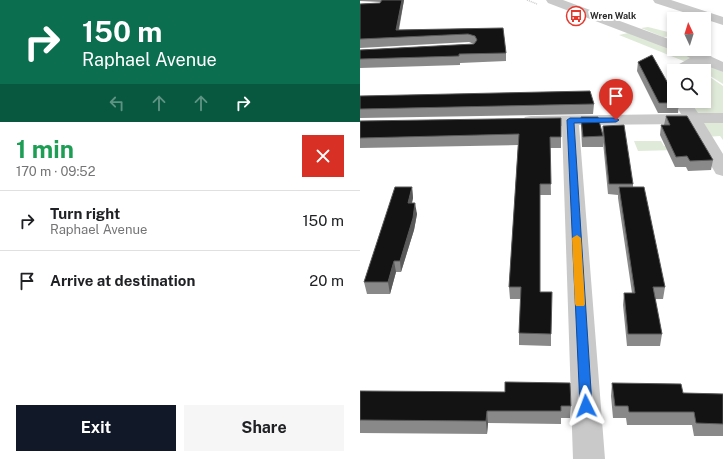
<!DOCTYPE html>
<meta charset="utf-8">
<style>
body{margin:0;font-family:"Public Sans",sans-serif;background:#f6f6f6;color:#202124;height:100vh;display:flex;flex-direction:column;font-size:15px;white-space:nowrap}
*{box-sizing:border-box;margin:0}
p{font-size:13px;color:#757577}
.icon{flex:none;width:22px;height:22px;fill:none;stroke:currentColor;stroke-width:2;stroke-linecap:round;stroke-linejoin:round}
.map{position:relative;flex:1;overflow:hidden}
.side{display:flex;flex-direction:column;background:#fff;width:360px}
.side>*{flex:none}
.guide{background:#0b6e4f;color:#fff;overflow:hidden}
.needle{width:26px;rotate:356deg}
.tools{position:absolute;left:307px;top:12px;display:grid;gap:8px}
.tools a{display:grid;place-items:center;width:44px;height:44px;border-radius:0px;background:#fff;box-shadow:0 2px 6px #0003;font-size:20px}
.pin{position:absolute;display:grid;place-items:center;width:34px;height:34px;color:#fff;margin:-41px -17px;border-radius:50% 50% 50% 0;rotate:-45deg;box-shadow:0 0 4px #0007}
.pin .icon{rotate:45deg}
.me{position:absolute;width:44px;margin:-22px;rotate:357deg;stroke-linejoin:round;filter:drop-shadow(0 0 3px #0008)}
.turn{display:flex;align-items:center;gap:14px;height:84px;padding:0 16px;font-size:18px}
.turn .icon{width:52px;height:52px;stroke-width:2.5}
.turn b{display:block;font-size:28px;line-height:34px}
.lanes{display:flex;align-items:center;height:38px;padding:0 16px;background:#0003;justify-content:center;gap:20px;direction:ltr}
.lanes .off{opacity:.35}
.round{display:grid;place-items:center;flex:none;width:42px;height:42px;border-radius:0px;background:#f6f6f6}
.overview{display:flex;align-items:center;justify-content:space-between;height:68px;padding:0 16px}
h1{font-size:24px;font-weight:700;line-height:30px;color:#1e9e55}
.button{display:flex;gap:8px;margin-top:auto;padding:8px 16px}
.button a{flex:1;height:46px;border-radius:0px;background:#111827;color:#fff;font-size:16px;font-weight:700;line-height:46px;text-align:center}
.button a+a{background:#f6f6f6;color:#202124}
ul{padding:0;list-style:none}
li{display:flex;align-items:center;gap:12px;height:60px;padding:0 16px;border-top:1px solid #e0e0e0}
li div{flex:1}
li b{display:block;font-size:15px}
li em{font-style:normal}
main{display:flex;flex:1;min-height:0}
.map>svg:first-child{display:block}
.green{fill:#e0ead9}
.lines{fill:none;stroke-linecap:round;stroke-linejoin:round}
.path{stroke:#c9c9c9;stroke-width:1.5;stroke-dasharray:1 1;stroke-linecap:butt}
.minor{fill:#c9c9c9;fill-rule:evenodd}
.wall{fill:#898989}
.shaded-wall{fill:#5a5a5a}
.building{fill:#131313;stroke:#5a5a5a}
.route{fill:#1a73e8;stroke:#114b97}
.slow{fill:#f59e0b}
.labels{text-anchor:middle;stroke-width:4;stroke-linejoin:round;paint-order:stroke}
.far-poi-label{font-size:9px;font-weight:bold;fill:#2c2c2c;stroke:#fff;text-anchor:start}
</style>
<main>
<section class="side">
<div class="guide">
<div class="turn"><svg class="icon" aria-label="right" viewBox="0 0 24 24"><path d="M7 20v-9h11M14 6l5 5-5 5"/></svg><div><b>150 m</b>Raphael Avenue</div></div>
<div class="lanes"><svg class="icon off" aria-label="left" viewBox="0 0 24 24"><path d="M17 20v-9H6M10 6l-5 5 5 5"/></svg><svg class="icon off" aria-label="ahead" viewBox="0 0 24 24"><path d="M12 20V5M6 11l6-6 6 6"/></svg><svg class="icon off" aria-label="ahead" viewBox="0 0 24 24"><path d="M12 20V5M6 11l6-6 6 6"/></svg><svg class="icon" aria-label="right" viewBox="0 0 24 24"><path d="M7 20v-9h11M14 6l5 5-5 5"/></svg></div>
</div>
<div class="overview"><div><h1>1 min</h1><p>170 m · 09:52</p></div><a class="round" style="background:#d93025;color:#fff"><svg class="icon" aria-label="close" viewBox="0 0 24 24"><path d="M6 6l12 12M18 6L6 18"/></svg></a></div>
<ul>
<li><svg class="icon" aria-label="right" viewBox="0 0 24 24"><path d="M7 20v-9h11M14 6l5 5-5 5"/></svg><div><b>Turn right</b><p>Raphael Avenue</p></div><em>150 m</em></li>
<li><svg class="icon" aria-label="arrive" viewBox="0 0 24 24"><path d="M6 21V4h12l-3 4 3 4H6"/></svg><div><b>Arrive at destination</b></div><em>20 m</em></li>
</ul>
<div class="button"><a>Exit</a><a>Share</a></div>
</section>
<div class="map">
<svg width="363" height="459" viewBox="0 0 363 459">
<rect width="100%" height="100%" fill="#fff"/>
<path class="green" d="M288,27L312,33L314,36L303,37L281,28Z
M268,33L286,38L328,55L333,58L326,62L259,35Z
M331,64H347L363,72V84Z
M344,73L363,86V115L340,116L327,105H342L340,101H344Z
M363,120V140L360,136L346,137L340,121Z
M274,141H301L304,146L315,145L317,150L278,151Z"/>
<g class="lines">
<path class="path" d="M167,0L177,4"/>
<path class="minor" d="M186,0H203L314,41V49H334L350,55L352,57L363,62V72L342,64L328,71H314V75L312,74L309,71L312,68L330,58L316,50L309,49L188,3Z
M293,0H311L363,17V25L295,3Z
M314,101H330L338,113H363V123H344L363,154V176L356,174L327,124L219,125L245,459H213L202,126H171L165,125L162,121L165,117L171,116L321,114Z"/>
</g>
<path class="wall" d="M0,0H44L39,30L143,28L146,53V61L100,63V65L0,68V50L114,44L109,42L0,48V4L20,3L21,2L0,1Z
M278,62L319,103L318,113H298L277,71Z
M0,96L234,104L233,114L0,118Z
M306,116L353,160L351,170L328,171L326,167H315L300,135L301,125H304Z
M221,117L242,133L243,126L273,184V187L305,287L303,299H295L302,334L300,346H267L263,305L264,293H272L258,198V195L248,194L243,142V147H222L221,127Z
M0,121L201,137V148H190L191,195H180V292L191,334V346L159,345V333L161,299H150L149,287L158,145L0,148Z
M52,187L53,198L52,203L57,214L54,230L41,272H36L30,294H7L4,282Z
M252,383L323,393L363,394V436H334L332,425H267L266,418H253L251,396Z
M0,391L211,406L210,418H201V424L128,423L127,434L0,433Z"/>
<path class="shaded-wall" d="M42,0H44L37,37L36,30Z
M52,187L53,198L49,215L48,203Z
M55,203L57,214L54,230L41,272L40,261Z
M34,261L36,272L30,294L28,282Z
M127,411L128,423L127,434L126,421Z"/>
<path class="building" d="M22,0H42L36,30L143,28L146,53L99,54V56L0,59V50L114,44L117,40L115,36L108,34L0,39V4L20,3Z
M292,55L314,94V101H318L319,103H299L278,62Z
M230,91L234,104L0,109V96Z
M306,116H327L353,160L330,161L327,156L316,157L301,125H310Z
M221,117H238L243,136L223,137Z
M201,118V137H190L191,184H180V292H192L191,334L159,333L161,287H149L159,134L0,138V121Z
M264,125L273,184H249L243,126Z
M35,187H52L48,203H55L53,218L40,261H34L28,282H4Z
M259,187H284L305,287H293L302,334H268L264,293H275Z
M145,382L210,383L211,406H201V411H127L126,421L0,420V391L145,392Z
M252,383L321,384L323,393L363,394V424L336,423L334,412H269L268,406H255Z"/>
<path class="route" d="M210,118H256L259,120L256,122L214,123L232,406L230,409L226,411L222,409L220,406L207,120Z"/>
<path class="slow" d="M217,235L221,238L225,304L224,306H216L215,304L212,238Z"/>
<defs>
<g id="bus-ring" transform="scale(1)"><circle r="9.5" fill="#fff" stroke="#e43a2e" stroke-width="1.5"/><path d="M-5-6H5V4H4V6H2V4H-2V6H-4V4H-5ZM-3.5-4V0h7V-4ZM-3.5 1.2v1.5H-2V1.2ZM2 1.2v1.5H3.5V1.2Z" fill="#e43a2e"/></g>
</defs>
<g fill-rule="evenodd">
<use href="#bus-ring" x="216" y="16"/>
</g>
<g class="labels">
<g class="far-poi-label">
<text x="230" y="19">Wren Walk</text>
</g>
</g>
</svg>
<div class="tools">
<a><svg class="needle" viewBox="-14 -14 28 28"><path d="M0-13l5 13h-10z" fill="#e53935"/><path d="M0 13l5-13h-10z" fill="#757577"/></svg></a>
<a><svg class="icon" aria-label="search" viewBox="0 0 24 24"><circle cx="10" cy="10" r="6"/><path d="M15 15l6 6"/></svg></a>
</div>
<div class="pin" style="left:256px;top:120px;background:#d93025"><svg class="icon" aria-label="arrive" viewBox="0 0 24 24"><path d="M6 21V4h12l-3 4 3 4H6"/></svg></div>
<svg class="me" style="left:226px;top:406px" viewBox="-20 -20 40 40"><path d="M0-17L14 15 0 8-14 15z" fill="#1a73e8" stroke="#fff" stroke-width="4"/></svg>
</div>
</main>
